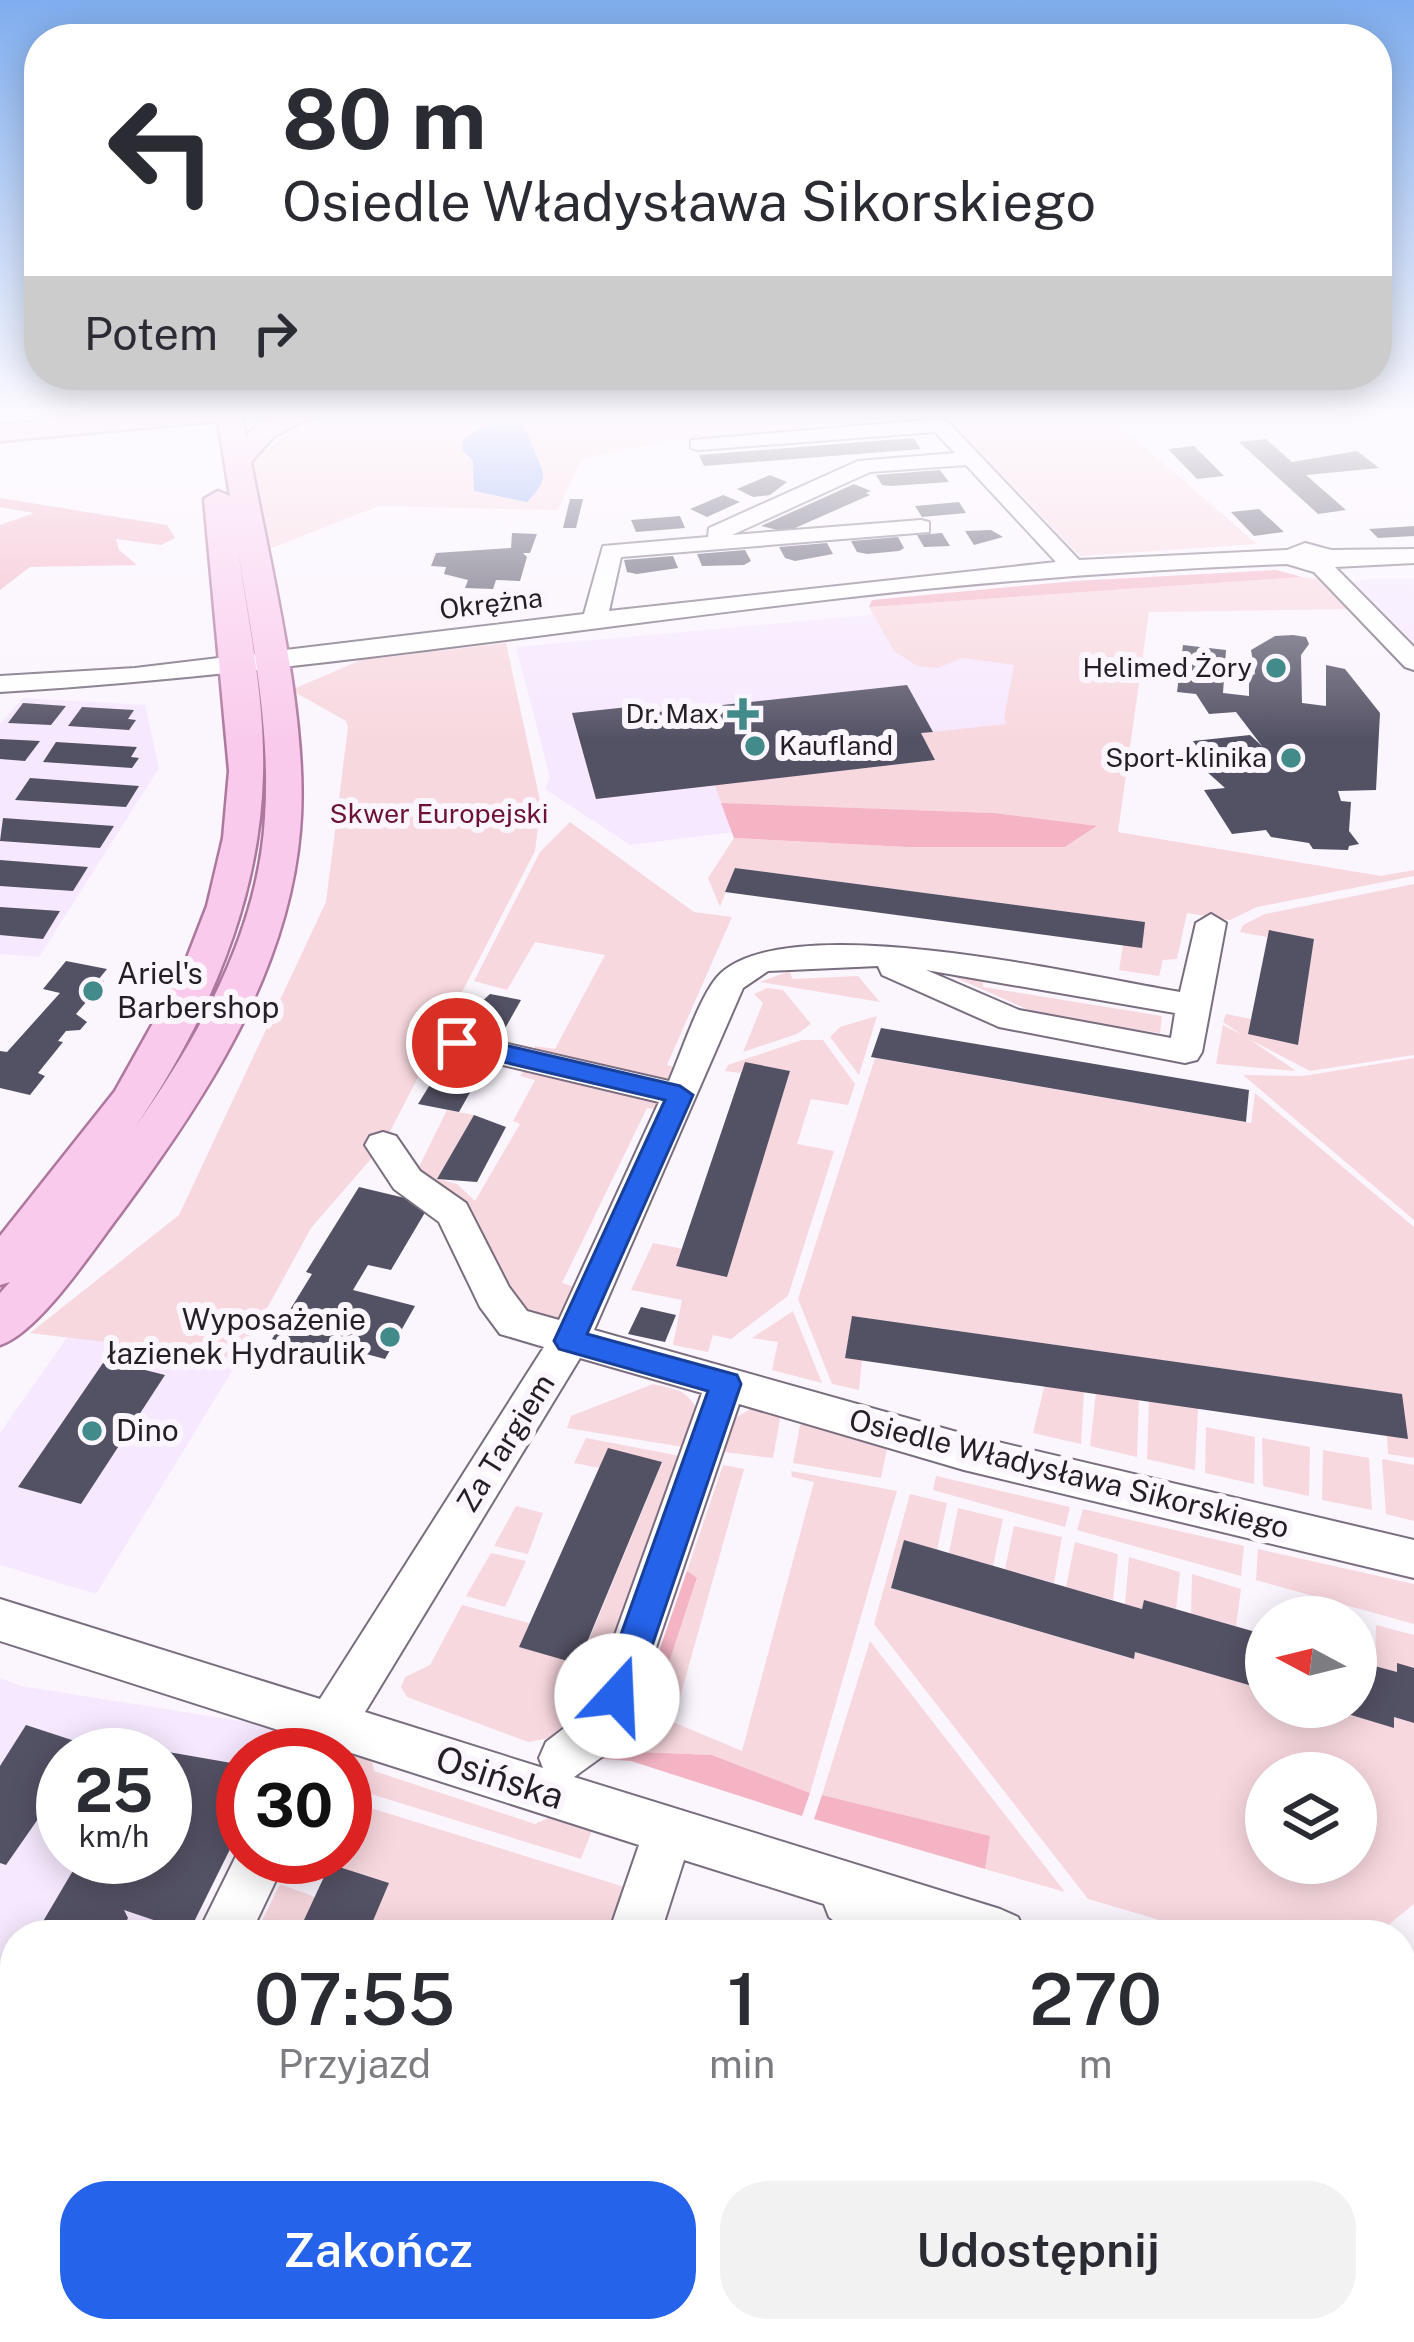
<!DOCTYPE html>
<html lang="pl">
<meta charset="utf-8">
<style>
body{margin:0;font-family:"Public Sans",sans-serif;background:#f2f2f3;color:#2b2b33;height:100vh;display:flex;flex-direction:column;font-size:45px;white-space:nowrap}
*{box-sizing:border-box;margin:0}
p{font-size:39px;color:#7c7c81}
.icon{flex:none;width:66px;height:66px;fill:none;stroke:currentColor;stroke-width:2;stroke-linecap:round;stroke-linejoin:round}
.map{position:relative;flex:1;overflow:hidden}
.sheet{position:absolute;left:0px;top:1920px;width:1416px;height:423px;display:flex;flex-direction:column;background:#fff;border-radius:48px 48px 0 0;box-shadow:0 6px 30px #0003}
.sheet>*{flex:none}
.guide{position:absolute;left:24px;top:24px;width:1368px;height:366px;border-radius:48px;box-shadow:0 6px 30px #0003;background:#fff;color:#2b2b33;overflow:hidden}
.needle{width:78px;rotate:277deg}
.buttons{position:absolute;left:1245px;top:1596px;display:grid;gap:24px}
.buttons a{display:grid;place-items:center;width:132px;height:132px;border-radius:50%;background:#fff;box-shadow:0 6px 30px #0003;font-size:60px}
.speed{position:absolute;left:36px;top:1728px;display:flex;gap:24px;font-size:60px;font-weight:700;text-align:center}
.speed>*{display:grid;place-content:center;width:156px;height:156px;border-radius:50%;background:#fff;box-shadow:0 6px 30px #0003;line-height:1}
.speed small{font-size:30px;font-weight:400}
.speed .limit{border:18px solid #d22;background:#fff;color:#111}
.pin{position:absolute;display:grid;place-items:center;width:102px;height:102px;color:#fff;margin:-51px;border:6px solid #fff;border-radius:50%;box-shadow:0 3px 12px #0007}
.me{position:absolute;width:132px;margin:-66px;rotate:20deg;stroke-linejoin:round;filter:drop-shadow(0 0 9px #0008)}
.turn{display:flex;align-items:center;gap:42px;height:252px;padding:0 60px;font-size:54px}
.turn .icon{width:156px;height:156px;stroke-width:2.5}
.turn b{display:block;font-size:84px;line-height:102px}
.then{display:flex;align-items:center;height:114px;padding:0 60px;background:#0003;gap:24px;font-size:45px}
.eta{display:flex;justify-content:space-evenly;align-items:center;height:204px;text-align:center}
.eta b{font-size:72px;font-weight:600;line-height:84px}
.primary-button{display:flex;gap:24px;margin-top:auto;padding:24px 60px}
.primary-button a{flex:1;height:138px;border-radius:48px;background:#2563eb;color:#fff;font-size:48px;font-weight:600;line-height:138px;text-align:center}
.primary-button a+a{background:#f2f2f3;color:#2b2b33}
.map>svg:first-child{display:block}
.built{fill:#f6e8fe;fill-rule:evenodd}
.green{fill:#f8d8df;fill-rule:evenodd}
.forest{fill:#f4b4c4}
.water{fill:#83a3f6}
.building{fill:#535164}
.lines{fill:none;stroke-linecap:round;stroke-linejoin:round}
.minor-casing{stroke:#796d7f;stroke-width:4}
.major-casing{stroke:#ad779e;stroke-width:5}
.minor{fill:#fff;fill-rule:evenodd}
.major{fill:#facaec;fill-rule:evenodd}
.route{fill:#2563eb;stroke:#184099;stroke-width:3}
.poi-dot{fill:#438b8b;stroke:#fbf5fe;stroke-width:4.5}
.labels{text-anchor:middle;stroke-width:12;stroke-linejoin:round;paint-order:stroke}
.far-street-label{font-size:27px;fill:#241f26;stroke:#fbf5fe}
.far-poi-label{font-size:27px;fill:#241f26;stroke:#fbf5fe;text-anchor:end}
.far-park-label{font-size:27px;fill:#6c1237;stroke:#fbf5fe}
.poi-label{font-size:30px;fill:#241f26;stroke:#fbf5fe;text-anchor:start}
.street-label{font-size:30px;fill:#241f26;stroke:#fbf5fe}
.near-street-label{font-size:36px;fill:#241f26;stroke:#fbf5fe}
</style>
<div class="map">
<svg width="1414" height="2342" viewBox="0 0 1414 2342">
<rect width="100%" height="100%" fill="#fbf5fe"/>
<path class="built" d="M1373,579H1414V648L1349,583Z
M967,606L1047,665L965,803L630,845L545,789L550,777L516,647Z
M23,698L145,705L159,768L39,957L0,954V724Z
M75,1326L240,1358L96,1594L0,1565V1433Z
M0,1678L21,1686L296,1730L282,1755H243V1827L185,1932L15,1935V2222L0,2251ZM63,1755H165V1857H63Z
M1401,2088L1414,2092V2342H1042L1043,2328H1401Z"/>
<path class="green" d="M345,412H761L812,424L796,430L670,440L581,459L558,510L379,506L261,552L252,460C280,440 309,416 345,412Z
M1079,412H1104L1257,544L1080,556L952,424Z
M1302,577L1325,580L1352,609L1149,612L1118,832L1381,876L1414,870V876L1257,907L1230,920L1187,913L1177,959L1163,960L1159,976L1119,970L1123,945L1142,947L1144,922L735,868L720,907L708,878L734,838L907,847H1065L1096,827L994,813L721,803L715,785L934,760L921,733L1007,724L1004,718L1014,665L962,658L938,668L917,666L894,651L869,607Z
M506,643L541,805L535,851L383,1145L311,1228L240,1358L30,1333L179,1215L326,902L348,727L346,721L291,690L361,660Z
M570,822L694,912L732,917L667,1065L681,1069L671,1082L534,1051L535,1046L555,1049L605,955L535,942L507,990L474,981L540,852Z
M1414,884V1055L1310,1071L1249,1039L1296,1071L1216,1064L1223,1025L1242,1035L1223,1022L1226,1014L1251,1019L1298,1044L1314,939L1270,930L1267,937L1240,932L1243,925L1265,914Z
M933,967L984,976L983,987L1162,1016L1160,1033L1042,1016L941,971L932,979L927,973Z
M790,971L792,979L858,976L880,1002L760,982Z
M767,988L783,990L811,1024L797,1034L743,1052L763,1003L754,994Z
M877,1016L859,1075L830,1037L840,1027Z
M802,1040H823L855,1084L848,1105L811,1099L797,1144L834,1151L788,1296L731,1339L713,1335L708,1352L673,1345L682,1300L631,1290L653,1243L683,1249L727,1276L790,1071L745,1063L740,1073L725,1071L728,1065Z
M875,1058L1251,1123L1255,1093L1414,1227V1458L1388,1454L1387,1436L1407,1438L1401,1394L853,1316L845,1357L862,1360L859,1390L832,1384L798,1299Z
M1414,1058V1220L1243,1075L1303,1076Z
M526,1067L663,1100L665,1111L647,1108L562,1283L582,1289L559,1321L525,1322L414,1177L447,1110L474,1115L438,1179L457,1184L475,1201L520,1124L513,1121L535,1080L520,1076Z
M793,1311L822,1383L772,1370L778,1342L752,1338Z
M653,1384C674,1389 687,1389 697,1410L683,1447L567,1428L571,1416Z
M1045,1384L1084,1390L1081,1444L1033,1433Z
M1096,1392L1139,1398L1137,1457L1090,1446Z
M1149,1400L1198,1407L1195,1470L1147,1459Z
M757,1405L774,1410L780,1419L773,1458L724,1452L734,1419Z
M804,1424L888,1444L881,1478L793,1463L800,1425Z
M1206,1427L1255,1437L1254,1484L1205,1473Z
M586,1438L680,1456L599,1685L572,1724L556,1737L528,1742L407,1697L401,1687L405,1677L430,1665L462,1605L529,1623L520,1647L579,1664L662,1463L600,1468L574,1463Z
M1262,1438L1310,1447L1309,1496L1263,1486Z
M1323,1450L1369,1458L1372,1510L1322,1500Z
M1382,1459L1414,1465V1521L1386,1514Z
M723,1465L744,1469L673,1722L742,1751L814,1482L792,1477L791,1471L897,1491L810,1793L712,1755L638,1752L697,1579L687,1571Z
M936,1476L1070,1507L1065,1527L933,1490Z
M910,1494L947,1503L937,1550L904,1540L891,1588L1133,1659L1135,1652L1266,1690V1707H1324L1393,1727L1394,1717L1414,1723V1904L1376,1935H1211L1088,1899L874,1624ZM1266,1773H1356V1863H1266Z
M516,1506L543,1513L528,1554L494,1546Z
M958,1508L1003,1519L993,1566L949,1553Z
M1083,1509L1244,1546L1241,1576L1077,1530Z
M1014,1526L1062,1537L1054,1583L1005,1569Z
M1075,1542L1118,1554L1113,1600L1066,1587Z
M1258,1549L1414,1584V1624L1256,1580Z
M491,1553L526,1561L505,1607L466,1596Z
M1129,1557L1180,1572L1176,1609L1145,1601L1142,1609L1125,1604Z
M1192,1574L1241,1589L1236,1626L1191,1614Z
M1376,1625L1414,1635V1668L1397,1672L1375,1666Z
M870,1641L1065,1892L985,1869L989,1836L822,1795Z
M352,1752L371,1757L374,1771L535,1824L555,1815L594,1825L581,1859L345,1786V1755Z
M345,1800L631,1889L616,1935H367L389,1883L331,1864L324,1878L289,1868L294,1857H345Z
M280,1884L315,1897L297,1935H255Z
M211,2328H334L329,2342H205Z"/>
<path class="forest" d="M0,498L167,525L175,538L161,545L116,539L119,550L137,565L30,567L0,590V525L34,513L0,507Z
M1276,570L1302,577L869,607L872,600L1075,581Z
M721,803L994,813L1097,826L1065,847H907L734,838Z
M687,1571L697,1578L639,1752L712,1755L810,1793L802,1816L631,1761L592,1758L617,1710L638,1711Z
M822,1795L990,1836L985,1869L814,1819Z"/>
<path class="water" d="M517,423C530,430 528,435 533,448C545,476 550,477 527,502L474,491L473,461L462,450V441L480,427Z"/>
<path class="building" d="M913,438L921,449L704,466L699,455Z
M1266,439L1292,462L1357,451L1379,468L1306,475L1346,510L1318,514L1239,442Z
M1194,446L1224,476L1197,479L1168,449Z
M940,470L949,482L891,486L882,485L876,475Z
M770,475L787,482L770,495L753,497L737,489Z
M854,484L871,491L866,493L870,495L786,532L761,526Z
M723,495L740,502L707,517L690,509Z
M570,499H583L576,528H563Z
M959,502L966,513L922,517L915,506Z
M1259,509L1284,532L1254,536L1231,512Z
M680,516L685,528L636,532L631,520Z
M1414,526V536L1378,538L1369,529Z
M991,530L1003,537L974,545L965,531Z
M512,533L537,534L530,553H523L527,557L520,581L496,580L493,589L465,588L468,580L444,574L446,567L431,566L436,553L511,548Z
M942,533L950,546L924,547L917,535Z
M898,537L904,548L899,551L867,554L857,552L851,541Z
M827,543L833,554L795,561L785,558L779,547Z
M745,550L751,561L744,565L702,566L697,554Z
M673,556L678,568L637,574L627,572L624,560Z
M1293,635L1306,637L1309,644L1301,655L1302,703L1326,706V665L1345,669L1380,713L1376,790L1338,791L1341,801L1351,802L1349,831L1359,844L1349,846L1348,850L1313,849L1309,843L1271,837L1266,830L1232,834L1204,790L1225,788L1205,770H1213L1193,741L1250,735L1262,746L1236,712L1209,714L1196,694L1177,692L1183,645L1226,650L1223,693L1249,696V676L1255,674L1251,650L1275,636Z
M907,685L933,732L921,733L935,760L596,799L572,713L647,705L649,713Z
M23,703L66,706L51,725L8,723Z
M82,707L134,710L128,719L136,720L129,730L68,726Z
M0,739L40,741L25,761L0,759Z
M56,742L137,747L131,757L139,758L132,768L43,762Z
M30,778L139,786L126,807L15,800Z
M3,818L114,826L100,848L0,841Z
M0,860L88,867L73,891L0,886Z
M735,868L1145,922L1142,948L725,892Z
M0,907L60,911L43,939L0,935Z
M1269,930L1314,939L1298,1045L1248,1034Z
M66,961L107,969L98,980L104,981L76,1014L87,1022L80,1030L66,1031L58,1041L63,1042L38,1073L45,1076L30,1095L0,1088V1051L7,1052L60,993L43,989Z
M490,994L521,1000L498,1041H479L467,1034L466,1023L475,1020L478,1005Z
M881,1028L1249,1090L1246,1122L871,1057Z
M449,1054L487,1062L459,1112L418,1104Z
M745,1062L790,1071L727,1277L676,1266Z
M474,1115L506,1127L477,1182L437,1179Z
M359,1187L430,1204L391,1270L368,1265L353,1290L415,1306L385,1359L336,1346L331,1354L272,1339L312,1274L306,1272Z
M641,1307L676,1315L665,1342L628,1334Z
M852,1316L1402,1394L1408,1439L845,1358Z
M105,1360L165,1375L81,1504L18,1487Z
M608,1448L662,1462L578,1664L519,1647Z
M904,1540L1142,1609L1144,1600L1266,1635V1690L1135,1652L1134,1659L891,1588Z
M1356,1661L1397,1672V1663L1414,1668V1723L1394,1717V1728L1328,1708L1356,1707Z
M26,1725L87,1745L81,1755H63V1783L6,1865L0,1863V1766Z
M151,1749L243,1765V1823L189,1932L124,1910L128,1918L120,1935H35L81,1857H165V1755H147Z
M330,1864L389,1883L367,1935H297Z
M0,2011L15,2016L14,2116L0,2111Z
M1401,2107L1414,2111V2262L1401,2257Z
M131,2328H211L205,2342H134L126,2339Z
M672,2328L668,2342H603L606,2332L597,2329Z
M1145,2328H1279L1278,2342H1144Z"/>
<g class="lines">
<g class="minor-casing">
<path id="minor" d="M940,419L947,421L1079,560L1287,550L1305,543L1331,550L1414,549V563L1335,567L1414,647V670L1405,667L1314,572L1287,564C1138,570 990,581 842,598C562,630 282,675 0,692V676L135,668L584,614L603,546L708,537L709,528L858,461L955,453L935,432L698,450L691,448V440ZM966,465L1056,562L609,611L621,557L929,532V522L921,520L732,535L870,472Z
M1211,914L1226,923L1202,1052L1197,1060L1185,1063L999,1027L882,975L878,966L768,971L743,988L594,1330L964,1434L1414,1540V1578L964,1470L739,1404L634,1712L610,1751L574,1777L1000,1909L1018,1917L1026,1935H852L829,1917L824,1904L684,1860L660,1935H608L639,1845L342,1750L339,1755H288L297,1736L0,1641V1599L320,1699L544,1347L500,1334L480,1307L439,1222L394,1189L365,1145L370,1136L383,1132L396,1136L420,1171L466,1203L509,1287L527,1311L559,1320L659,1102L444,1051L439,1043L444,1035L456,1032L669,1081C681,1054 701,991 721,973C794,907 1084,976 1180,992L1196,923ZM926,970L1175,1013L1171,1038L1019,1010ZM580,1358L702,1393L597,1685L576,1719L546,1742L539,1758L543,1768L365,1712Z
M243,1842V1857H287L250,1935H197Z
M1401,2035L1414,2039V2093L1401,2089Z
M15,2304V2328H60L54,2342H0V2325Z
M481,2328H541L536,2342H476Z
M961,2328H1021L1020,2342H960Z"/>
</g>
<g class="major-casing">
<path id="major" d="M148,412H248L243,418L246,436C267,413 295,412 324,412L274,436L251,462C271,570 310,724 300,831C288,974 204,1101 121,1213C94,1248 40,1332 0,1345V1293L10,1282L0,1285V1236L115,1091L181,973L207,906L223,838L229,771L204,499L218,491L230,496L218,421L0,441V425ZM237,544C251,633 271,727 265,817C259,930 199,1036 136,1126C207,1021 260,902 263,774C265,698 248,620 237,544Z"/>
</g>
<use href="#minor" class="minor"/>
<use href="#major" class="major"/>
</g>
<linearGradient id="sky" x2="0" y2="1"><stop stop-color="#7fadee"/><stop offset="0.56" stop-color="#fdfaff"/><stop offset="1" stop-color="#fdfaff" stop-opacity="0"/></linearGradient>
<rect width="1414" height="740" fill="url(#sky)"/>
<path class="route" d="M457,1034L680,1086L693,1095L587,1334L726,1372L737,1375L741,1384L635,1696L630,1708L617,1713L605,1708L599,1696L708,1391L559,1349L554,1341L665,1100L448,1049L444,1043Z"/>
<g class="poi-dot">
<circle cx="1276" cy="668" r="12"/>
<path d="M737 696h12v12h12v12h-12v12h-12v-12h-12v-12h12z"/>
<circle cx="755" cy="746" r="12"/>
<circle cx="1291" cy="758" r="12"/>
<circle cx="93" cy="991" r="12"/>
<circle cx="390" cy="1337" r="12"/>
<circle cx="92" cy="1431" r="12"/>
</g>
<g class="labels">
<g class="far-street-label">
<text transform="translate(491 604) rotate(-7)" y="9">Okrężna</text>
</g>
<g class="far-poi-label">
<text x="1252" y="677">Helimed Żory</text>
<text x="719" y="723">Dr. Max</text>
<text x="779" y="755" text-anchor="start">Kaufland</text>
<text x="1267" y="767">Sport-klinika</text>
</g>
<g class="far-park-label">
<text x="439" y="823">Skwer Europejski</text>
</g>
<g class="poi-label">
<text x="117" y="984">Ariel's<tspan x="117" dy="34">Barbershop</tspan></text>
<text x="366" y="1330" text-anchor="end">Wyposażenie<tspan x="366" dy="34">łazienek Hydraulik</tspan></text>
<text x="116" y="1441">Dino</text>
</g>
<g class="street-label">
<text transform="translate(506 1443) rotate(-58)" y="10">Za Targiem</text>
<text transform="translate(1069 1474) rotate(14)" y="10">Osiedle Władysława Sikorskiego</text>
</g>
<g class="near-street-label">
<text transform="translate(500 1777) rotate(18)" y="13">Osińska</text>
</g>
</g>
</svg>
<div class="buttons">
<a><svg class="needle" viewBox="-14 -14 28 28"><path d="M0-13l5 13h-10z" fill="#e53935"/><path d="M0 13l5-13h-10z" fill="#7c7c81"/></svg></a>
<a><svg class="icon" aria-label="layers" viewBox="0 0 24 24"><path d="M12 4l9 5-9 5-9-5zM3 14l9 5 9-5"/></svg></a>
</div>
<div class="speed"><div>25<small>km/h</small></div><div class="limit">30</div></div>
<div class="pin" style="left:457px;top:1043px;background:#d93025"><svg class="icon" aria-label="arrive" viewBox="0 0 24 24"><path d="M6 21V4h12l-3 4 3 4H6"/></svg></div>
<svg class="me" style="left:617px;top:1696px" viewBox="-20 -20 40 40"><circle r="19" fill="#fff"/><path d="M0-13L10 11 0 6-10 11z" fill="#2563eb"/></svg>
<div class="guide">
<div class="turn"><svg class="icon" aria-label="left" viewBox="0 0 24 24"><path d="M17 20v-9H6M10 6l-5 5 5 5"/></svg><div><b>80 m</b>Osiedle Władysława Sikorskiego</div></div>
<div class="then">Potem<svg class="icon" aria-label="right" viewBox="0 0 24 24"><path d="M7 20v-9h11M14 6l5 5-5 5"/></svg></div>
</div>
<section class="sheet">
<div class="eta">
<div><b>07:55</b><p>Przyjazd</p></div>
<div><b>1</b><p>min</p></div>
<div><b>270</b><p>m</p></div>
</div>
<div class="primary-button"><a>Zakończ</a><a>Udostępnij</a></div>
</section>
</div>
